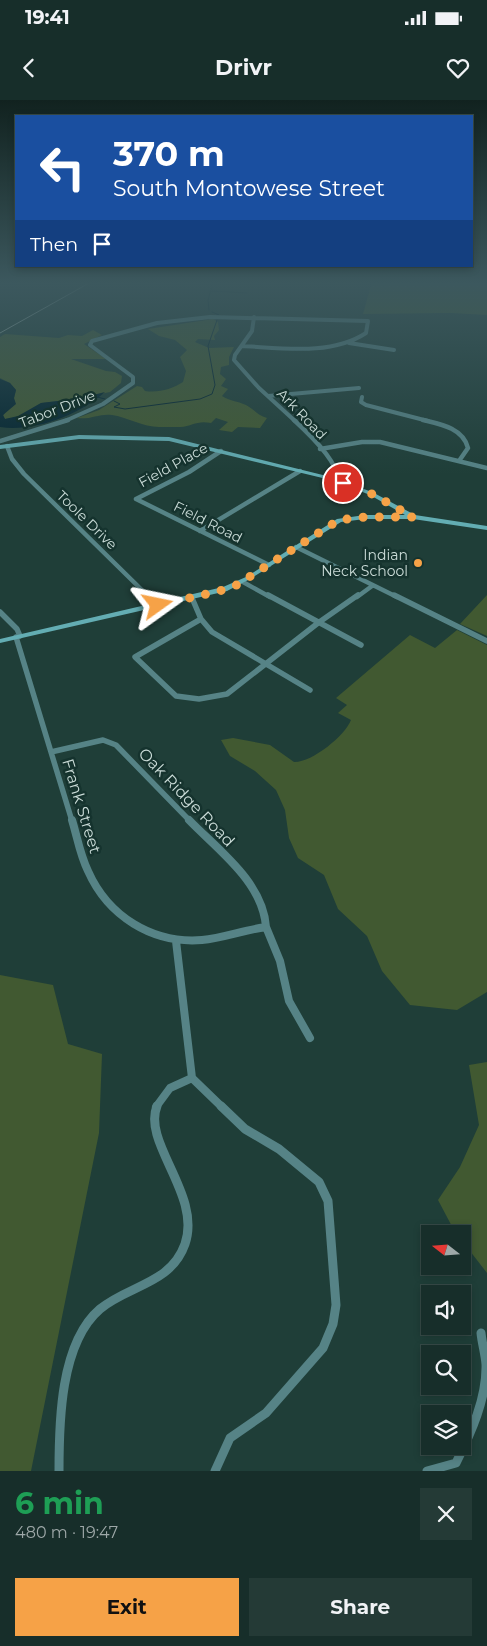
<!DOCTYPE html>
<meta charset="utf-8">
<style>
body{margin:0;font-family:Montserrat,sans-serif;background:#243a36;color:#f1f3f6;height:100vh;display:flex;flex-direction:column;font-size:19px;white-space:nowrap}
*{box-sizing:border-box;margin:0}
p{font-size:16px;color:#9ea8a8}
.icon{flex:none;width:28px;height:28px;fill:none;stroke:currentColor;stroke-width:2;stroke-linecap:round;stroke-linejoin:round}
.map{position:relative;height:1371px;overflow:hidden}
.side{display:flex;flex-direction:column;background:#172e2a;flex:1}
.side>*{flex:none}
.banner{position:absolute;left:15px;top:15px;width:458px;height:152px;border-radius:0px;box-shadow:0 2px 8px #0003,0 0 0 1px #364a47;background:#1a4fa0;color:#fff;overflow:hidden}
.needle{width:32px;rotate:287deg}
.tools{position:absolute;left:421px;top:1125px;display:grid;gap:10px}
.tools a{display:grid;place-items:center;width:50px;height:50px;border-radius:0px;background:#172e2a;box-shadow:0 2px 8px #0003,0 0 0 1px #364a47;font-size:25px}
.pin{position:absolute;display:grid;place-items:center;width:42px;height:42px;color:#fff;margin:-21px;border:2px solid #fff;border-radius:50%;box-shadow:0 1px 5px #0007}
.me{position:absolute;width:55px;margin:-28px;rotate:78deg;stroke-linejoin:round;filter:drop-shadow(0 0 4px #0008)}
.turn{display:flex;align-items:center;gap:18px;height:105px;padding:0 15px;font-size:22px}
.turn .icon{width:65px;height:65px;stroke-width:2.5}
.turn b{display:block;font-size:35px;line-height:42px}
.then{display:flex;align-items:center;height:48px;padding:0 15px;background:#0003;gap:10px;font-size:19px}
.round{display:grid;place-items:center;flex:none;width:52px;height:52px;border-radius:0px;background:#243a36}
.head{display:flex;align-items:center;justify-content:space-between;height:85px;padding:0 15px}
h1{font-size:30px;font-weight:700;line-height:38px;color:#1e9e55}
.primary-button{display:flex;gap:10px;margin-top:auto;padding:10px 15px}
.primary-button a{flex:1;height:58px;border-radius:0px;background:#f6a247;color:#111;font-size:20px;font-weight:700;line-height:58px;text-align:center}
.primary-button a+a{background:#243a36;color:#f1f3f6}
.status{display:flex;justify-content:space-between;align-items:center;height:35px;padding:0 25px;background:#172e2a;direction:ltr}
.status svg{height:14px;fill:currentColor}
header{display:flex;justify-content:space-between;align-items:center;height:65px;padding:0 15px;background:#172e2a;font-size:22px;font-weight:700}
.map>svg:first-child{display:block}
.green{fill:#415931}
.water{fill:#02242f}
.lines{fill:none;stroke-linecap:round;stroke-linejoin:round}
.stream{stroke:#02242f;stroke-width:1}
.street-far4{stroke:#568386;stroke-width:4}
.street-far3{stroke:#568386;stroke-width:4.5}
.street-far2{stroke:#568386;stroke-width:5.5}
.street-far1{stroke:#568386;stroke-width:8}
.street{stroke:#568386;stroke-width:9}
.secondary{fill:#63adb3;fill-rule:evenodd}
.rail{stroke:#9db2ad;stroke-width:1}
.route{stroke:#f6a247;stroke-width:9;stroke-dasharray:0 16.2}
.poi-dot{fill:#f6a247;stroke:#15332e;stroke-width:2}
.labels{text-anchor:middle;stroke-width:5;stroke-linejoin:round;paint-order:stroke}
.far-street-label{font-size:14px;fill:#cbdcd8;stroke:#15332e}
.far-poi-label{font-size:14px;fill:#cbdcd8;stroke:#15332e;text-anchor:end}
.street-label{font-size:16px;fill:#cbdcd8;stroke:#15332e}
</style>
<div class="status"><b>19:41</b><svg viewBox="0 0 49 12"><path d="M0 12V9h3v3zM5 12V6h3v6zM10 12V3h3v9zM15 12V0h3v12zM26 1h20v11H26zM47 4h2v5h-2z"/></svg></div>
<header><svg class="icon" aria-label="back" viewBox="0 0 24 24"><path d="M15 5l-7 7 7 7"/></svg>Drivr<svg class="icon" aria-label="heart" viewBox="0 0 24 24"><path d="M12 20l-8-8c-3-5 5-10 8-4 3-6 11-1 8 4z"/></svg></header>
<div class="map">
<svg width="487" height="1371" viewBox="0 0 487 1371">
<rect width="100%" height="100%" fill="#1f3e38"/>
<path class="green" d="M372,182H487V215L451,213L363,214Z
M213,219L218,222L219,230L214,236L215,240L198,239L195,242L209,248L234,247L229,257V265L221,267L220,274L226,279L221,286L228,289L222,296C230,301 237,301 246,305C254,309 257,315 267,318L260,328L238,327L232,332L219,330L228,322L216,318L211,323C197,320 193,326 180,327C174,327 167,327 161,327C145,328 127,317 112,315C100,313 90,320 77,318L99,310L137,286L142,287L145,291C159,293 172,289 183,282L186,271L180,257L187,250L175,240L159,236L148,229Z
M93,230L102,235L84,244L106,259H71L106,271L115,272L122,276L121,283L110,292L81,298L73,303L58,301L41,303L18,317L5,319L3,316L14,298L16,290L10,283L0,278V237L5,234L59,238L68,235L82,236Z
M487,495V536L460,524Z
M457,530L487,545V892L457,910L410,905L382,871L367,836L338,809L324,775L298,758L289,738L285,710L276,690L255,671L230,656L221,640L233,638L270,645L294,662C311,663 345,636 351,620L338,613L347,605L336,598L410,535L435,548Z
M0,875L53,885L68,944L102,954L99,1033L31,1371H0Z
M487,962V1173L463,1142L462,1134H456L438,1100L460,1067L479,1025L469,965Z"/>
<path class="water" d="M0,279L10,283L16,290L14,298L16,304L3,315L5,319L18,316L41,303L58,301L73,303L81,298L105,292C79,315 35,332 0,327Z"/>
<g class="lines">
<path class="stream" d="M211,191L247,193
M209,210L208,200L213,182
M212,212L219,215
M97,297L105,299
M114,301L120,304L114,307L125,309L200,299L212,294L215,285L208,246L217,220"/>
<path class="street-far4" d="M254,217L252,231L235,255L234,260L259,288L295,321
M349,243L394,250
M268,296L359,288
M362,297L361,302L366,305L428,321
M65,321L103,304L133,283V277L90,245L92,241L157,223L210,217L368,221L366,233C331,256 282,248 242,246"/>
<path class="street-far3" d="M294,320C306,331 340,363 337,380
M423,320C440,324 463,328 468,348L459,361
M0,341L68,320
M7,346L12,359L24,374L149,497
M320,349L362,342H380L487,368
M136,399L269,465
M136,399L189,372L221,351
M200,431L300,371
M296,447L397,497
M243,482L270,497
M357,497L372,486"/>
<path class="street-far2" d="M148,495L158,505
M268,495L361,545
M394,495L487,541
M192,498L201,519L212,532L310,590
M0,512L17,529L20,536
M201,519L135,557L176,596L199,599L227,594L318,523L358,495
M16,537L72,721
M51,652L103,640L116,645L190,721"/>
<path class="street-far1" d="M72,720C77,736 80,755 88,771C108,816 152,844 202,840C223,838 244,830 266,827L280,861L289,901L310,938
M189,720C218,750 263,782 266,827
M176,841L192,978L222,1007
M156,1007L170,988L192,978"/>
<path class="street" d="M59,1371C59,1323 60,1243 100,1209C129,1185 171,1184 185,1144C202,1095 142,1043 157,1006
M215,1371L230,1338L266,1313L323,1248L333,1224L336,1205L328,1101L319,1082L279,1049L245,1029L221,1006
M427,1371L456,1363C471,1333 487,1298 486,1264C485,1253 482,1243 481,1233"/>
<path class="secondary" d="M79,335L169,337L339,379L374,393L415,415L487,426V430L413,419H365L341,422L250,479L227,491L0,543V539L223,487L246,477L337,419L365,415H405L370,395L335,381L169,341L79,339L0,349V345Z"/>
<path class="rail" d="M0,233L91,182"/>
</g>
<linearGradient id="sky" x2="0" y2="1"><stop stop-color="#11221f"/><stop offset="0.49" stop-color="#3c585e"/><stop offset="1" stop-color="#3c585e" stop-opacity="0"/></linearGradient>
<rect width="487" height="374" fill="url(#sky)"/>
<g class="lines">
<path class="route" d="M158,505L216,492L235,486L339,420L365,417H413L372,394L343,383"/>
</g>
<circle class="poi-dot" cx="418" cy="463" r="5"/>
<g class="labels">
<g class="far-street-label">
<text transform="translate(57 309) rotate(-21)" y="5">Tabor Drive</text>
<text transform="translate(302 314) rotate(46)" y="5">Ark Road</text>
<text transform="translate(173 365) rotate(-29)" y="5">Field Place</text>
<text transform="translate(87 420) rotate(44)" y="5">Toole Drive</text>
<text transform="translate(208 422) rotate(27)" y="5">Field Road</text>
</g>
<g class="far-poi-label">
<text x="408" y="460">Indian<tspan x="408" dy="16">Neck School</tspan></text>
</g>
<g class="street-label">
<text transform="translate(187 697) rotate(46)" y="6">Oak Ridge Road</text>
<text transform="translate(82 706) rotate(73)" y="6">Frank Street</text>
</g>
</g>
</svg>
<div class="tools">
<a><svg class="needle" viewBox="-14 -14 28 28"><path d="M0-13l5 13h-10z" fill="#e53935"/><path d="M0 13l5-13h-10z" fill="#9ea8a8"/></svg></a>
<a><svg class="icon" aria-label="sound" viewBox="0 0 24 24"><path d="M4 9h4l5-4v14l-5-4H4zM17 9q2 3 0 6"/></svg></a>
<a><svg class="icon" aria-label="search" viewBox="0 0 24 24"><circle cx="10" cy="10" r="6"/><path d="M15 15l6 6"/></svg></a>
<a><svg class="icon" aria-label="layers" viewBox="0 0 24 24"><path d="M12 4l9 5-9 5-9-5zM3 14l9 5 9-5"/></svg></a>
</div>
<div class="pin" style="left:343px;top:383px;background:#d93025"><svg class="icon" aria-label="arrive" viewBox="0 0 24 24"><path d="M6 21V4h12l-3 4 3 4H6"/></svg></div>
<svg class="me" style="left:158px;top:505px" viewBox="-20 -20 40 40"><path d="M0-17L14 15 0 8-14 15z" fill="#f6a247" stroke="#fff" stroke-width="4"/></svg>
<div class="banner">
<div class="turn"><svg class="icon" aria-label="left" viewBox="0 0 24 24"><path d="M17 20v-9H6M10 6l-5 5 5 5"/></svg><div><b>370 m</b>South Montowese Street</div></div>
<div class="then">Then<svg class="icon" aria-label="arrive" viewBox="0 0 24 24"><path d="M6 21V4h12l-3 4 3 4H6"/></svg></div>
</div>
</div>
<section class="side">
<div class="head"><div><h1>6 min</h1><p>480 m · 19:47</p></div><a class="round"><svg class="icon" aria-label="close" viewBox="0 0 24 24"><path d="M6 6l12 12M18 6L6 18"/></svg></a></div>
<div class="primary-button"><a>Exit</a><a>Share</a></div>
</section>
